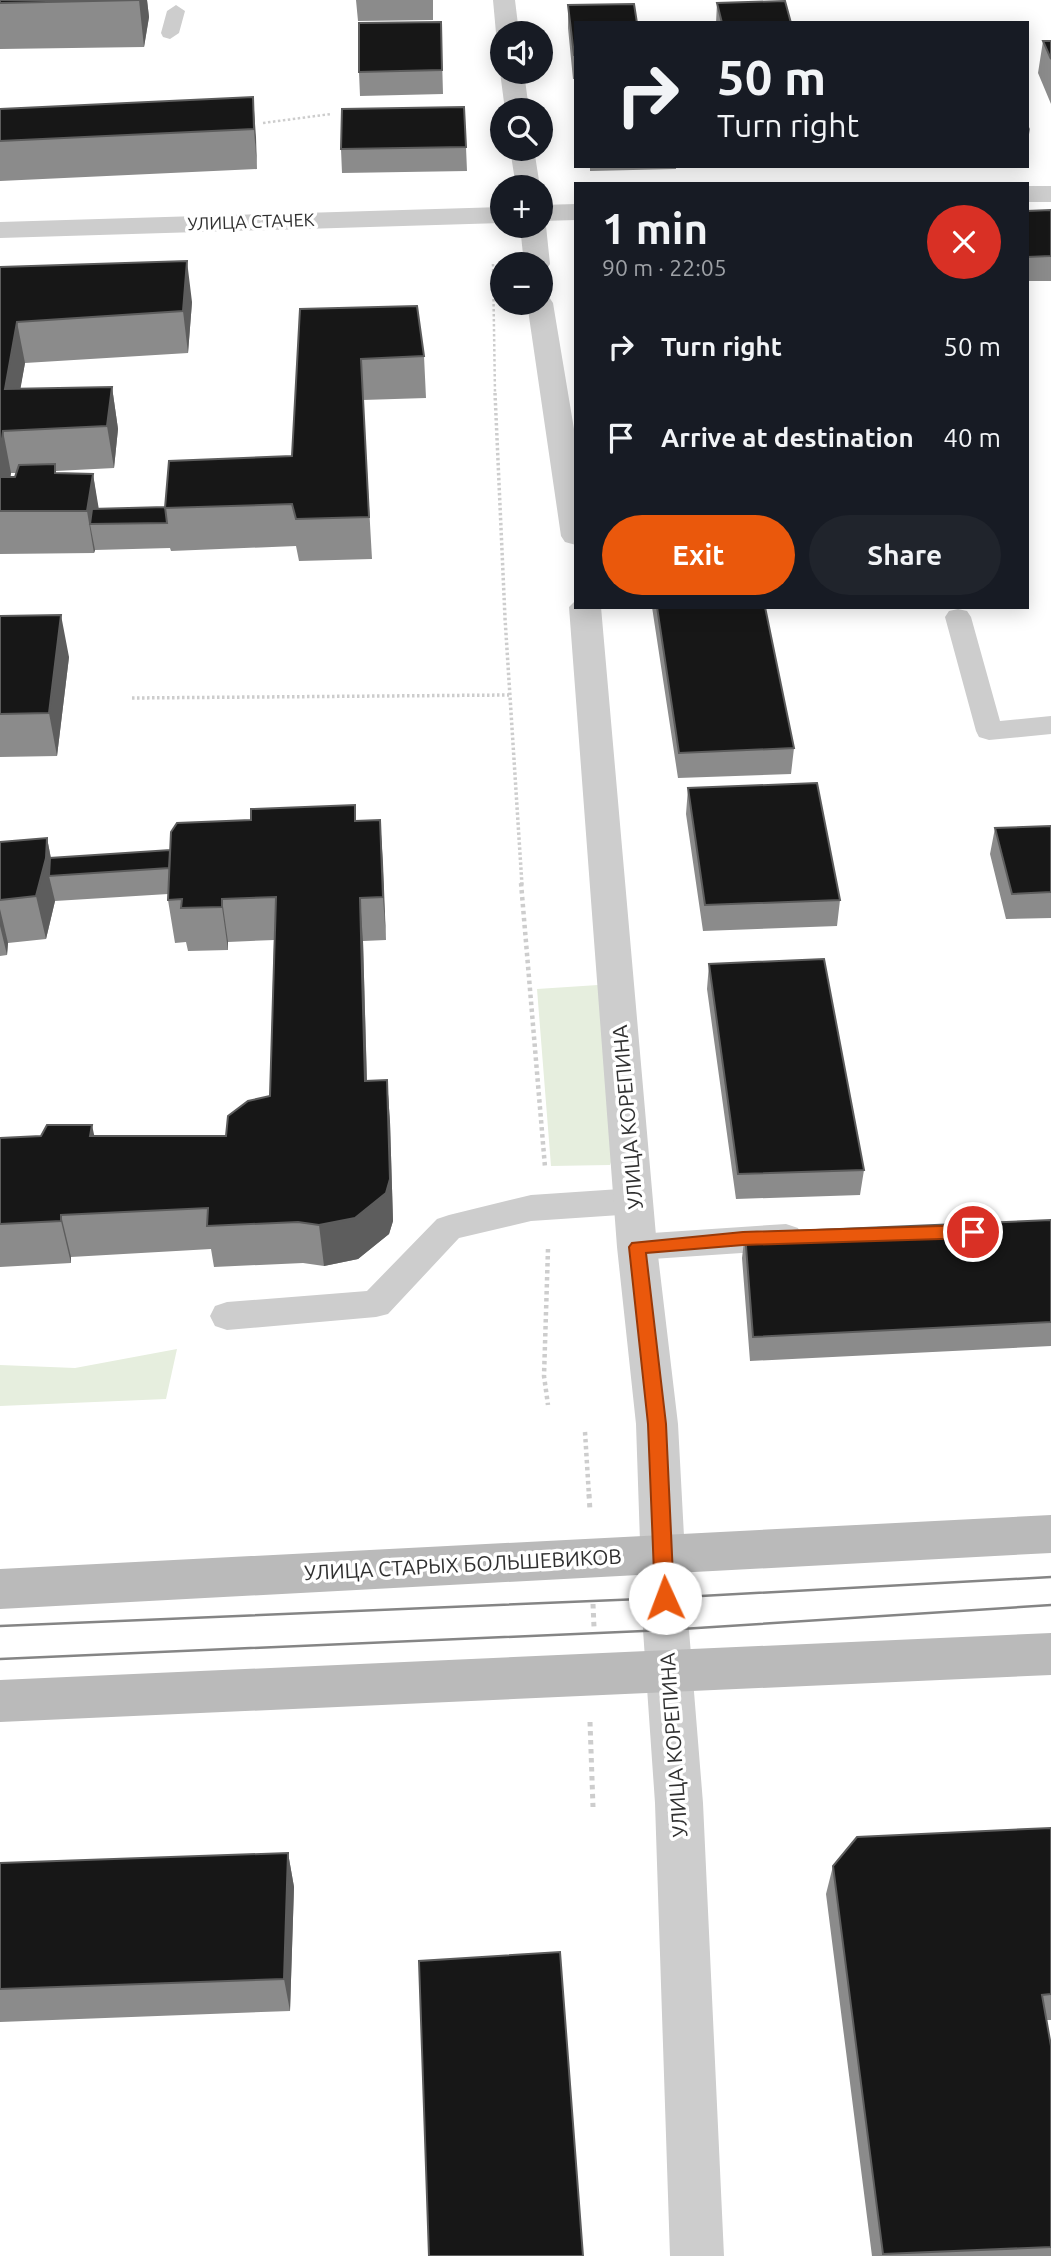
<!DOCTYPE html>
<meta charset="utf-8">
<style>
body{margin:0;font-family:Ubuntu,sans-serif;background:#20242c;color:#f1f3f6;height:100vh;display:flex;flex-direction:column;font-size:26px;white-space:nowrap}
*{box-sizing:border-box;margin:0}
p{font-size:23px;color:#9ea1a6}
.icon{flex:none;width:38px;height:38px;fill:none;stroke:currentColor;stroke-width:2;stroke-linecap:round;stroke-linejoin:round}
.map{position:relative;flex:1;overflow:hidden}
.sheet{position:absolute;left:574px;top:182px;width:455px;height:427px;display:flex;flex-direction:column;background:#171b24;border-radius:0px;box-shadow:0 4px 18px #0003}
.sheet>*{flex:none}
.banner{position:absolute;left:574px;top:21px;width:455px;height:147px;border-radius:0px;box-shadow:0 4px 18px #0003;background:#171b24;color:#f1f3f6;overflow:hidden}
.buttons{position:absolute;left:490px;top:21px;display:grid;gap:14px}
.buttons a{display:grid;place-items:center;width:63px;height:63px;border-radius:50%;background:#171b24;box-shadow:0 4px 18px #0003;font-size:35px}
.pin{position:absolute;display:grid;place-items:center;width:60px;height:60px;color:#fff;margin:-30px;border:4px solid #fff;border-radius:50%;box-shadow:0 2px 7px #0007}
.me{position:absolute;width:77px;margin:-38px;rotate:358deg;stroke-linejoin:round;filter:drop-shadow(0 0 5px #0008)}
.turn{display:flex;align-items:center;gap:24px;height:147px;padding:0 28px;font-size:32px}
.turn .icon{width:91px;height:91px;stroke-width:2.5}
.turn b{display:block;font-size:49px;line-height:60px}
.round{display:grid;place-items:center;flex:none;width:74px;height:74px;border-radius:37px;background:#20242c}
.headline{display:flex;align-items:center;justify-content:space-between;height:119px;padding:0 28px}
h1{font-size:42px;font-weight:700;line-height:52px}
.action{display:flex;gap:14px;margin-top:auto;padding:14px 28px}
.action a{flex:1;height:80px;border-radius:42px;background:#ea580c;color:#fff;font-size:28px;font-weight:700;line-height:80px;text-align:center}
.action a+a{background:#20242c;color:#f1f3f6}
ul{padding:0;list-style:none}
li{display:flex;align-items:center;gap:21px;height:91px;padding:0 28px}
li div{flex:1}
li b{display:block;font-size:26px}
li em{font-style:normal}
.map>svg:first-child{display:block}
.green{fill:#e6eede}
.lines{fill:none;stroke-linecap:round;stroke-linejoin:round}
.path-far3{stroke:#cdcdcd;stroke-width:2.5;stroke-dasharray:2.5 2.5;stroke-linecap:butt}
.path-far2{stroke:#cdcdcd;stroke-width:3.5;stroke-dasharray:2.5 2.5;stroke-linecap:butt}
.path-far1{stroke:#cdcdcd;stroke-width:4.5;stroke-dasharray:3.5 3.5;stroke-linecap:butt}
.path{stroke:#cdcdcd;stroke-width:5;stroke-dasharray:4.5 4.5;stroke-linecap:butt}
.service{fill:#cdcdcd;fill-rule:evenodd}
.minor{fill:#cdcdcd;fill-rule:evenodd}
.secondary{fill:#bababa;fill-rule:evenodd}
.tram{stroke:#858585;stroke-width:2.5}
.wall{fill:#8b8b8b;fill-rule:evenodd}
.shaded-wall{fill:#5d5d5d}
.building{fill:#171717;stroke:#5d5d5d;stroke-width:2}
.route{fill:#ea580c;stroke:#983908;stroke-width:2}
.labels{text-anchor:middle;stroke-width:7;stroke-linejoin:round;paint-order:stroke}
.far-street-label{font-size:18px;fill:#303030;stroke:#fff}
.street-label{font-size:21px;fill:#303030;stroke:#fff}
</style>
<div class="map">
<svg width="1051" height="2256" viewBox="0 0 1051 2256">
<rect width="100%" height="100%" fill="#fff"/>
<path class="green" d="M598,985L619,1138L610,1165L551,1166L537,989Z
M177,1349L166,1399L0,1406V1365L75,1368Z"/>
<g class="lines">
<path class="path-far3" d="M263,123L331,114
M493,264L495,394"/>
<path class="path-far2" d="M495,393L505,618L522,885
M132,698L509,695"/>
<path class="path-far1" d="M521,883L545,1167
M548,1249L544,1376L548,1405
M585,1432L589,1496"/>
<path class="path" d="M589,1494L590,1511
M593,1604L594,1627
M590,1722L593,1807"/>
<path class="service" d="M176,5L185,11L179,33L170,39L163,37L161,33L167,11Z
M958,609L967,611L971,617L1000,721L1051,716V734L989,740L979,737L976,731L945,617L949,611Z
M635,1188L646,1192L651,1201L646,1210L635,1214L531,1221L459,1238L388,1314L376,1317L227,1330L215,1326L210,1316L215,1306L227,1302L367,1291L437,1219L449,1215L531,1195Z
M786,1224L798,1228L802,1237L798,1246L786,1250L637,1260L625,1256L621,1247L625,1238L637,1234Z"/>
<path class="minor" d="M493,0H515L519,33H502V38H500L496,33Z
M502,69V72H524L529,110H505L500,72Z
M510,149H534L540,187H516Z
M1027,186H1051V202H1027Z
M576,204V220L542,221L546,226L550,264L546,270L541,271V264H524L520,226H541V205Z
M502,207V223L0,238V222Z
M541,295L549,297L553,303L576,441V545L565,542L561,536L527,303H541Z
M576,600V607H601L657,1247L678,1424L689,1630L703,1803L724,2256H670L655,1803L643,1630L636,1424L617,1247L569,607Z"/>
<path class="secondary" d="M1051,1515V1553L0,1609V1569Z
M1051,1633V1675L0,1722V1680Z"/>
<path class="tram" d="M0,1626L665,1598L1051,1577
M0,1659L666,1630L1051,1605"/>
</g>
<path class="wall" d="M0,0H147L149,17L144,47L0,49Z
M356,0H433V20L358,21Z
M717,3L791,23H716Z
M568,5L576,23V79H573L568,28Z
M441,22L443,94L360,96L359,72Z
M1043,41H1051V104L1038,73Z
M253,97L257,169L0,181V109Z
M1027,123L1030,129L1027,145Z
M466,147L467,171L342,173L341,149Z
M590,166H676V169L590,171Z
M1051,210V281H1027V211Z
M0,267L192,302L188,353L25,363L20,389L112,387L118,429L114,468L56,471V473L93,474L98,509L165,507L292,456L300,309L424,356L426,398L363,400L372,559L299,561L296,546L171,551L170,548L95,550L94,553L0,554ZM11,473H16L15,477H10Z
M652,607H765L794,748L791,774L678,778Z
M0,616L69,657L57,756L0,757Z
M688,788L840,900L837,926L703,931L686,814Z
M380,820L386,940L363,941L367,1081L387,1080L390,1122L393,1221L389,1234L358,1259L324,1266L303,1263L214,1267L211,1249L71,1257V1263L0,1267V1138L226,1136L270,1096L274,940L228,942V950L188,951L186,942L175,943L168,900V894L55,901L46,939L8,943L7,955L0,956V842L47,838L51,858L170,850L356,821Z
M1051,826V918L1006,919L990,854L995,828Z
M709,964L864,1170L860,1195L736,1199L707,989Z
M1051,1220V1346L750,1361L742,1258L745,1233Z
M1051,1828V2020H1046L1051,2046V2256H872L826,1894L833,1866Z
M288,1853L294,1887L290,2011L0,2022V1863Z"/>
<path class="shaded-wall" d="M139,0H147L149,17L144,47Z
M253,97L256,137L257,169L254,129Z
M187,261L192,302L188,353L183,311Z
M17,322L25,363L13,431L5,389Z
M112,387L118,429L114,468L107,426Z
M3,431L11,473L6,511L0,492V454Z
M93,474L100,516L90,524L95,550L94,553L87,511Z
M61,615L69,657L57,756L49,713Z
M380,820L383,863L386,940L383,897Z
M47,838L54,875L49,876L55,901L46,939L36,896Z
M360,898L363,941L368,1123L365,1081Z
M222,899L228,942V950L222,907Z
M0,909L8,943L7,955L0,926Z
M387,1080L390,1122L393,1221L389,1234L358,1259L324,1266L319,1225Z
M92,1125L101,1167L90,1136Z
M61,1215L71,1257V1263L61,1221Z
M288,1853L294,1887L290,2011L284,1979Z"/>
<path class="building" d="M0,0H139L0,3Z
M785,1L791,23H722L717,3Z
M634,4L637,23H576V55H574L568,5Z
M441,22L442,70L359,72V23Z
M1043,41H1051V59Z
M253,97L254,129L0,141V109Z
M464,107L466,147L341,149L342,109Z
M1051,210V256L1027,257V211Z
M187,261L183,311L17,322L5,389L112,387L107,426L3,431L0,454V267Z
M417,306L424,356L361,359L369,517L296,519L292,504L165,508L169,461L292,456L300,309Z
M55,464V473L93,474L87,511H0V477H15L19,465Z
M165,507L167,523L90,524L92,509Z
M657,607H765L794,748L679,753Z
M61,615L49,713L0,714V616Z
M817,783L840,900L705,905L688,788Z
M355,805V821L380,820L383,897L360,898L365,1081L387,1080L390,1179L386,1193L355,1218L319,1225L298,1222L207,1226L208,1208L61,1215V1221L0,1224V1138L41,1136L47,1125H92L90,1136H226L228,1116L248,1101L270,1096L276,897L222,899V907L181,908L182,899L168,900L171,832L177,823L251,820V809Z
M1051,826V892L1012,894L995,828Z
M47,838L46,858L36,896L0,900V842Z
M170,850L169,868L49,876L50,858Z
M824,959L864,1170L738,1174L709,964Z
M1051,1220V1322L753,1337L745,1233Z
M1051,1828V1994L1042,1995L1051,2046V2247L883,2254L833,1866L857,1837Z
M288,1853L284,1979L0,1989V1863Z
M560,1952L583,2256H429L419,1961Z"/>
<path class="route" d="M973,1225L979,1227L981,1232L979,1236L973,1238L743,1245L646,1253L666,1424L674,1598L671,1604L665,1606L658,1604L655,1598L648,1424L629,1247L632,1243L743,1232Z"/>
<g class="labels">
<g class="far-street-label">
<text transform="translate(251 222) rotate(-2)" y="6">УЛИЦА СТАЧЕК</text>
</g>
<g class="street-label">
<text transform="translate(628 1117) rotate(-95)" y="7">УЛИЦА КОРЕПИНА</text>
<text transform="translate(463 1565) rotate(-3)" y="7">УЛИЦА СТАРЫХ БОЛЬШЕВИКОВ</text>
<text transform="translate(674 1745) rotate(-94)" y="7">УЛИЦА КОРЕПИНА</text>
</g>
</g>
</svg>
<div class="buttons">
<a><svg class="icon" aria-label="sound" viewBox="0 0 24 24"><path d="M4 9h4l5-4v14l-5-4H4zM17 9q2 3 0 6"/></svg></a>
<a><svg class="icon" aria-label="search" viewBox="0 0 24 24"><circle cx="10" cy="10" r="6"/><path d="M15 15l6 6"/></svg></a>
<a>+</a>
<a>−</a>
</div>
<div class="pin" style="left:973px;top:1232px;background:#d93025"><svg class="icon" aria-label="arrive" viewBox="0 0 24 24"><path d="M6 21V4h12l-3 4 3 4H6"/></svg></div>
<svg class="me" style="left:665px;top:1598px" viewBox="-20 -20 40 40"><circle r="19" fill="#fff"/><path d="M0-13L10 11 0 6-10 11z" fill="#ea580c"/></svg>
<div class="banner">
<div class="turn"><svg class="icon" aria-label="right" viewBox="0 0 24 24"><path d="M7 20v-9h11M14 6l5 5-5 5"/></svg><div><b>50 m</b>Turn right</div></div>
</div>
<section class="sheet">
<div class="headline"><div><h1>1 min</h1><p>90 m · 22:05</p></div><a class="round" style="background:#d93025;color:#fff"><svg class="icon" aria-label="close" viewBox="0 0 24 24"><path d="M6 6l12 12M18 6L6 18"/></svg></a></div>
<ul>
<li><svg class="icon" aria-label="right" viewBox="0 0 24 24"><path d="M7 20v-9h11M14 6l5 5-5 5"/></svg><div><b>Turn right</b></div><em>50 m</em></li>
<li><svg class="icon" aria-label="arrive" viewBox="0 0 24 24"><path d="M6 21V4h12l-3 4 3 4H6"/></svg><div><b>Arrive at destination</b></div><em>40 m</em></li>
</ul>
<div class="action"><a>Exit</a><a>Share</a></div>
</section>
</div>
